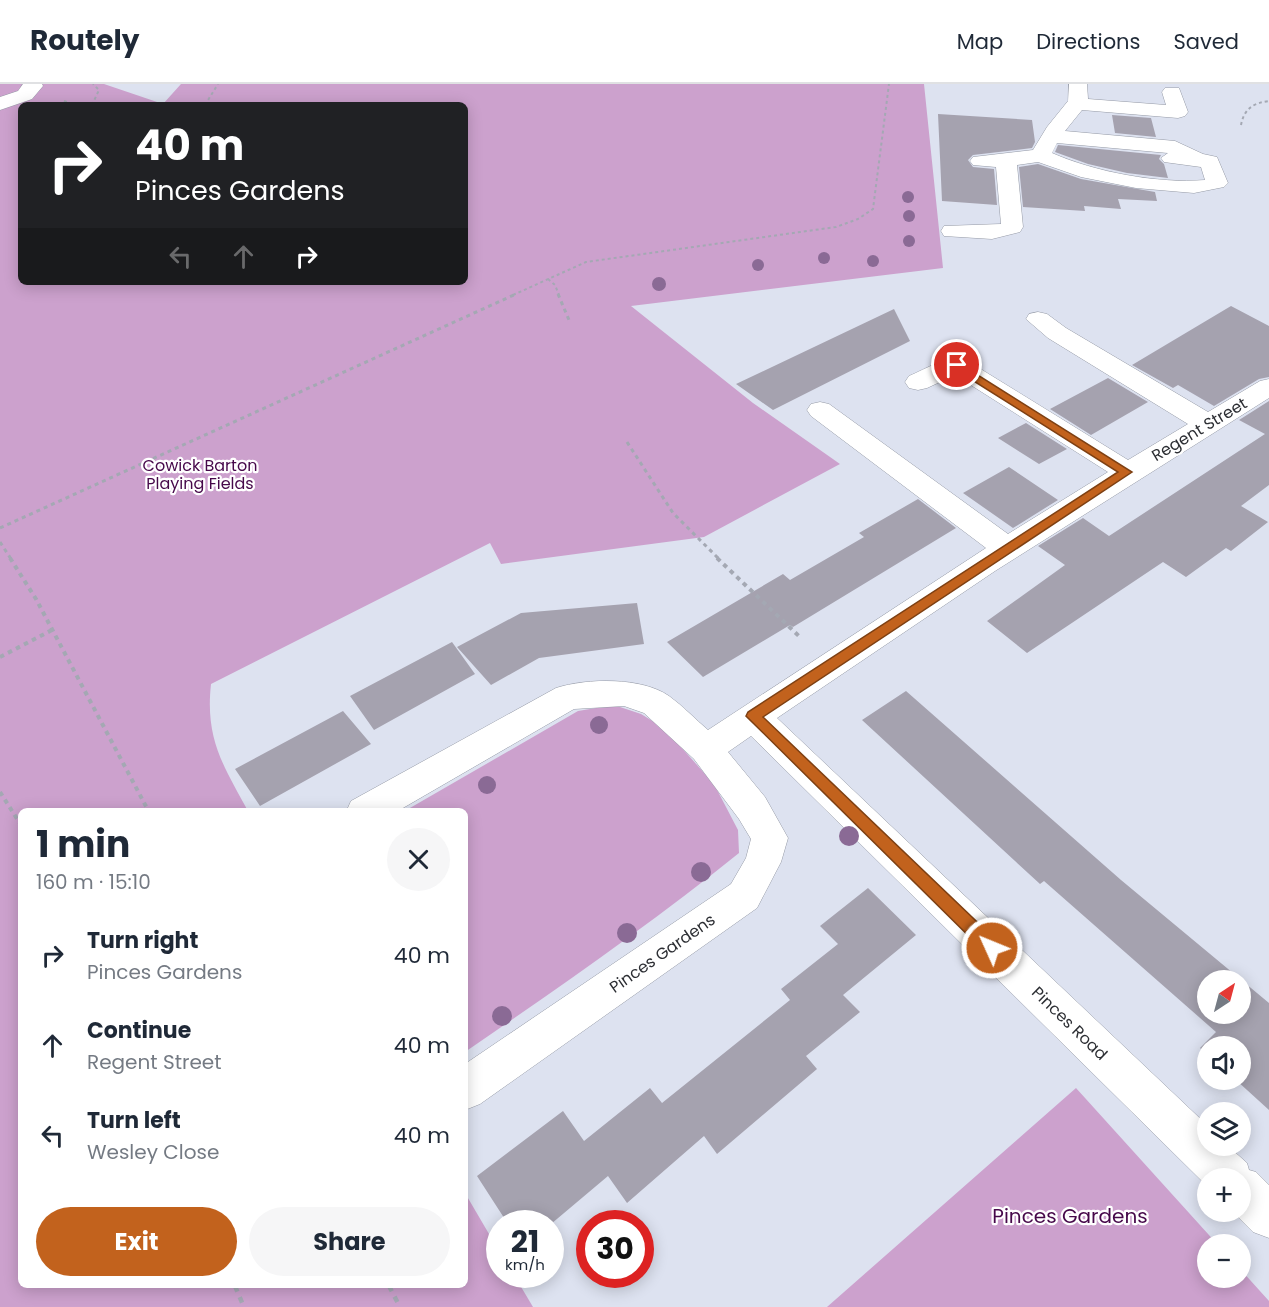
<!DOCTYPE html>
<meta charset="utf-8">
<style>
body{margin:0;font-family:Poppins,sans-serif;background:#f6f6f7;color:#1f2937;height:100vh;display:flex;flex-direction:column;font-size:22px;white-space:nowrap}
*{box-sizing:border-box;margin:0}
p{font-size:20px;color:#747a83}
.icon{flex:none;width:33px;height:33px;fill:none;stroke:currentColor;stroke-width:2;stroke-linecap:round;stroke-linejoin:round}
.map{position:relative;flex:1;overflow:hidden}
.details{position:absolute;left:18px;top:724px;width:450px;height:480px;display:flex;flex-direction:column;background:#fff;border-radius:9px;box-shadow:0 3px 15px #0003}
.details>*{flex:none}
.guide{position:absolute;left:18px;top:18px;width:450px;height:183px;border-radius:9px;box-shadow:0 3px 15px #0003;background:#202124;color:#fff;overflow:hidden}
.needle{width:39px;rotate:36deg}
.buttons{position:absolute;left:1197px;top:886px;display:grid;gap:12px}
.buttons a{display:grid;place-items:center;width:54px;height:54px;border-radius:50%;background:#fff;box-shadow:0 3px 15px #0003;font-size:30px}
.speed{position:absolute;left:486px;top:1126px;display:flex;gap:12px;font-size:30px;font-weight:700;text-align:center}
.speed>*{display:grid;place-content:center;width:78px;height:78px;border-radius:50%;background:#fff;box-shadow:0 3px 15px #0003;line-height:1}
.speed small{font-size:15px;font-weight:400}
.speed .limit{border:9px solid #d22;background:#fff;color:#111}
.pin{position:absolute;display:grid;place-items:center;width:51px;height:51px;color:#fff;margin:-26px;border:3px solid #fff;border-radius:50%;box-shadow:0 2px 6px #0007}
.me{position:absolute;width:66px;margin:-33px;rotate:314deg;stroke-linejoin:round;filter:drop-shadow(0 0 4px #0008)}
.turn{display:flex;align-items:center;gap:21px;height:126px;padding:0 18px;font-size:27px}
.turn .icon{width:78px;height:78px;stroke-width:2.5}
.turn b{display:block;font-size:42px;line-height:51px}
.lanes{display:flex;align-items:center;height:57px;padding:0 18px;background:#0003;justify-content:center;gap:30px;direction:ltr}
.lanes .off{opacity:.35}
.round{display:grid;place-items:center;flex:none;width:63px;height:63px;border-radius:32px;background:#f6f6f7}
.overview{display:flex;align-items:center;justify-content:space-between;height:102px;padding:0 18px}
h1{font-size:36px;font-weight:700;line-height:45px}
.button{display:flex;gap:12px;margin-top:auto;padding:12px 18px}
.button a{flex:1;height:69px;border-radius:36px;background:#c2621d;color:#fff;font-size:24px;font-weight:700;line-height:69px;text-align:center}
.button a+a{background:#f6f6f7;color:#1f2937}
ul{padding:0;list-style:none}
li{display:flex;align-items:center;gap:18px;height:90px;padding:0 18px}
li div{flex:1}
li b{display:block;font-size:22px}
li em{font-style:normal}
header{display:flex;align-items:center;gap:36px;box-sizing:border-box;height:84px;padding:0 30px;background:#fff;border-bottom:2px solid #e0e1e3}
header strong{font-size:28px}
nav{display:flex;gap:33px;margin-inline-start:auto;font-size:21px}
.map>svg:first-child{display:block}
.green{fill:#cca1cd;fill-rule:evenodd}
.building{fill:#a5a2af;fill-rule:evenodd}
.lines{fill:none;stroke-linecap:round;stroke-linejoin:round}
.minor-casing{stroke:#959aa6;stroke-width:1}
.path-far3{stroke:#a4a8b3;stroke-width:2;stroke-dasharray:3 3;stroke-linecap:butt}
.path-far2{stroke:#a4a8b3;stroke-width:3;stroke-dasharray:4 4;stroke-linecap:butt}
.path-far1{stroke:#a4a8b3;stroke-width:4;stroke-dasharray:4.5 4.5;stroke-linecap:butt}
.path{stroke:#a4a8b3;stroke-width:4.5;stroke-dasharray:6 6;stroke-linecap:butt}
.minor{fill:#fff;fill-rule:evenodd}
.tree{fill:#8a6a95}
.route{fill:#c2621d;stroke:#7e4013;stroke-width:1.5}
.labels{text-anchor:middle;stroke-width:4.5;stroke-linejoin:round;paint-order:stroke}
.street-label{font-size:16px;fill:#2c2e33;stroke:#fff}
.park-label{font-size:16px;fill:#46084a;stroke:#fff}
.near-park-label{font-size:20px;fill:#46084a;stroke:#fff}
</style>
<header>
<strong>Routely</strong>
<nav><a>Map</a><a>Directions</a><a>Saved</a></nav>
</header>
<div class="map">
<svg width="1269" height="1223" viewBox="0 0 1269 1223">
<rect width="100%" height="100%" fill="#dde2f0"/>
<path class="green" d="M0,0H104L163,20L181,0H924L943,184L631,222L753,319L840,380L704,453L501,480L490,459L211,600C205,655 223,681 248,727L21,728V1202H465V1109L499,1167L500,1191H514L533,1223H0ZM21,21H465V198H21Z
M614,621L641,630L664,644L714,700L738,746L739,769C651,840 558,904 465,968V728H403L578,627Z
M1076,1004L1218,1161H1208V1194H1240L1241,1186L1269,1217V1223H827Z"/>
<path class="building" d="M938,30L1032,36L1035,58L1032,64L973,71L968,76L973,83L994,85L997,121L942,117Z
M1112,31L1151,34L1156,53L1115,49Z
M1058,61L1161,71L1159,75L1164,80L1168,94L1127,89L1088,80L1055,68Z
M1038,80L1081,95L1155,108L1157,117L1118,115L1121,125L1084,122L1085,127L1023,123L1019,83Z
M1231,222L1269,242V293L1259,295L1214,322L1178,301L1173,304L1132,281Z
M894,225L910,257L773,326L736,300Z
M1108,294L1148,318L1091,351L1050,325Z
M1269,317V401L1241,422L1268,438L1231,467L1226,464L1186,493L1163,478L1027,569L987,537L1065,481L1038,462L1083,434L1109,452L1265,350L1239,336Z
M1026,339L1067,365L1039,380L998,354Z
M1009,383L1058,416L1013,444L963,409Z
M918,415L956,444L793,543L790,541L703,593L667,558L783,490L790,496L864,453L859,449Z
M637,519L644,560L539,574L491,601L457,563L521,529Z
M452,558L475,590L374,646L350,612Z
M906,607L1121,796L1269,919V1026L1236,996H1240V963H1208V971L1200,964L1216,948L1044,797L1040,800L862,636ZM1208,897H1240V930H1208Z
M343,627L371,660L260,722L235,685Z
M868,804L916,851L843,911L860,928L806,972L817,985L717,1070L704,1052L627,1119L608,1092L551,1140H508L477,1092L563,1027L584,1057L650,1004L662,1019L790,916L781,905L838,860L820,842Z"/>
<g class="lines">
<g class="minor-casing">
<path id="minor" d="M23,0H42L43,2L32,15L0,26V13L18,7Z
M1069,0H1087L1088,15L1166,21L1162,8L1165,4H1179L1188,28L1185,32L1178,34L1082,26L1065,47L1175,57L1203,70L1217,73L1228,99L1224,103L1194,109L1136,104L1081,93L1038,78L1017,81L1023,143L1020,148L992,155L944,152L941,147L944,142L1001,140L996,83L973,81L970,77L973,73L1033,66L1047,43L1068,17ZM1057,59L1168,69L1161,74L1164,78L1201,83L1205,96C1158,100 1095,88 1052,69Z
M1038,228L1047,230L1066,244L1208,328L1260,297L1269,295V314L995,487L777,634L1208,1042V1062H1228L1247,1079L1249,1086L1256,1088L1269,1101V1154L1253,1148L1233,1128H1240V1095H1208V1103L751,652L728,668L765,713L788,754L781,778L757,824L480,1020L465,1026V980L731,800L746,774L751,755L739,735L694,675L644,629L624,622L574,625L396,728H346L351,717L556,604C587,594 642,593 669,612C683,622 695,635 708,646L986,464L811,332L807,326L811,320L820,318L829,320L1008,450L1108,388L955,291L927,304L918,306L909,304L905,298L909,292C926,285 947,271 966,276L1128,376L1188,340L1048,254L1026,235L1029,230Z"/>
</g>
<path class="path-far3" d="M64,17L75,21
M92,21L99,6L93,0
M205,21L218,0
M1241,41C1244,25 1253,19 1269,17
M548,195L555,201L559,211
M513,211L586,178L836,143L858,135L873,125L889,0"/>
<path class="path-far2" d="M558,210L569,236
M627,358L673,429L719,475
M0,444L516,210
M0,458L11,475"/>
<path class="path-far1" d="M10,474L36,515L149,728
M717,474L801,554
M0,573L52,546
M0,708L21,741"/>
<path class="path" d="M235,1202L244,1223
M389,1202L400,1223"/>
<use href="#minor" class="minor"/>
</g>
<g class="tree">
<circle cx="908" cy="113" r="6"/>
<circle cx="909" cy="132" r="6"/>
<circle cx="909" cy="157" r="6"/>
<circle cx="824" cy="174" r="6"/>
<circle cx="873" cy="177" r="6"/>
<circle cx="758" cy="181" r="6"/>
<circle cx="659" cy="200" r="7"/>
<circle cx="599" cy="641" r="9"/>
<circle cx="487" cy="701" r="9"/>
<circle cx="849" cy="752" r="10"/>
<circle cx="701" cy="788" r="10"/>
<circle cx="627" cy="849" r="10"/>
<circle cx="502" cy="932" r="10"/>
</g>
<path class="route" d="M957,278L1132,388L763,633L998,858L1000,864L998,869L992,871L986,869L746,632L748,628L1118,388L953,284V279Z"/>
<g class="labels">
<g class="street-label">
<text transform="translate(1199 345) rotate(-31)" y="6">Regent Street</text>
<text transform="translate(662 869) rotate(-35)" y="6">Pinces Gardens</text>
<text transform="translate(1070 939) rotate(44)" y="6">Pinces Road</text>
</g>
<g class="park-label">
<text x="200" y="387">Cowick Barton<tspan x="200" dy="18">Playing Fields</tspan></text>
</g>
<g class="near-park-label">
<text x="1070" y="1139">Pinces Gardens</text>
</g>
</g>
</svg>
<div class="buttons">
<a><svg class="needle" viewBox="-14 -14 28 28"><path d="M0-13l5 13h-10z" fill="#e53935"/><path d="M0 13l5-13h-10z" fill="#747a83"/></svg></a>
<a><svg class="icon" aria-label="sound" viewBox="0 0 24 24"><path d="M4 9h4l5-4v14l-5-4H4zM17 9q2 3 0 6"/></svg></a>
<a><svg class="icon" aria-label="layers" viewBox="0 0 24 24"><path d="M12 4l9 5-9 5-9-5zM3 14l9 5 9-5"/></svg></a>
<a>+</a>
<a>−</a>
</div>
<div class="speed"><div>21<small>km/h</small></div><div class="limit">30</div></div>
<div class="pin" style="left:957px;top:281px;background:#d93025"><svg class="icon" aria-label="arrive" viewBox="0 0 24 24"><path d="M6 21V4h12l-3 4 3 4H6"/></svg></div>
<svg class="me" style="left:992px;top:864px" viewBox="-20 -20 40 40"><circle r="17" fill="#c2621d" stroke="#fff" stroke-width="3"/><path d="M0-11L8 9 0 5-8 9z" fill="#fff"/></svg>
<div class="guide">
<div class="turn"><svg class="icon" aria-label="right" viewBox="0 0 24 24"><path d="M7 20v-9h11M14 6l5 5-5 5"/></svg><div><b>40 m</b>Pinces Gardens</div></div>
<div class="lanes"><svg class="icon off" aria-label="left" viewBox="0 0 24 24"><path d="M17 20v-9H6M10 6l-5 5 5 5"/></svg><svg class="icon off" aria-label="ahead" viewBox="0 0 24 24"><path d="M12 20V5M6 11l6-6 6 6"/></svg><svg class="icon" aria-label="right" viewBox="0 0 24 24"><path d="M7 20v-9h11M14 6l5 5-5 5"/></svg></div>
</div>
<section class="details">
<div class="overview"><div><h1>1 min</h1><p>160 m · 15:10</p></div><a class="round"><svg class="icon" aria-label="close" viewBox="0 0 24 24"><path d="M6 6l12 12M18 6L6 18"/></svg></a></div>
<ul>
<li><svg class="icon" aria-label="right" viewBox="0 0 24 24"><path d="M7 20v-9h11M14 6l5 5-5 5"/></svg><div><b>Turn right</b><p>Pinces Gardens</p></div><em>40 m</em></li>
<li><svg class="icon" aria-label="ahead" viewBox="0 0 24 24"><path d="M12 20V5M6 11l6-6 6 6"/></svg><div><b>Continue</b><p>Regent Street</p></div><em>40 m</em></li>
<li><svg class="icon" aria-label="left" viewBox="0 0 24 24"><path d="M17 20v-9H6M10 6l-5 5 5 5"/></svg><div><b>Turn left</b><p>Wesley Close</p></div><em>40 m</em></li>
</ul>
<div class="button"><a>Exit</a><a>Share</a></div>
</section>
</div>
